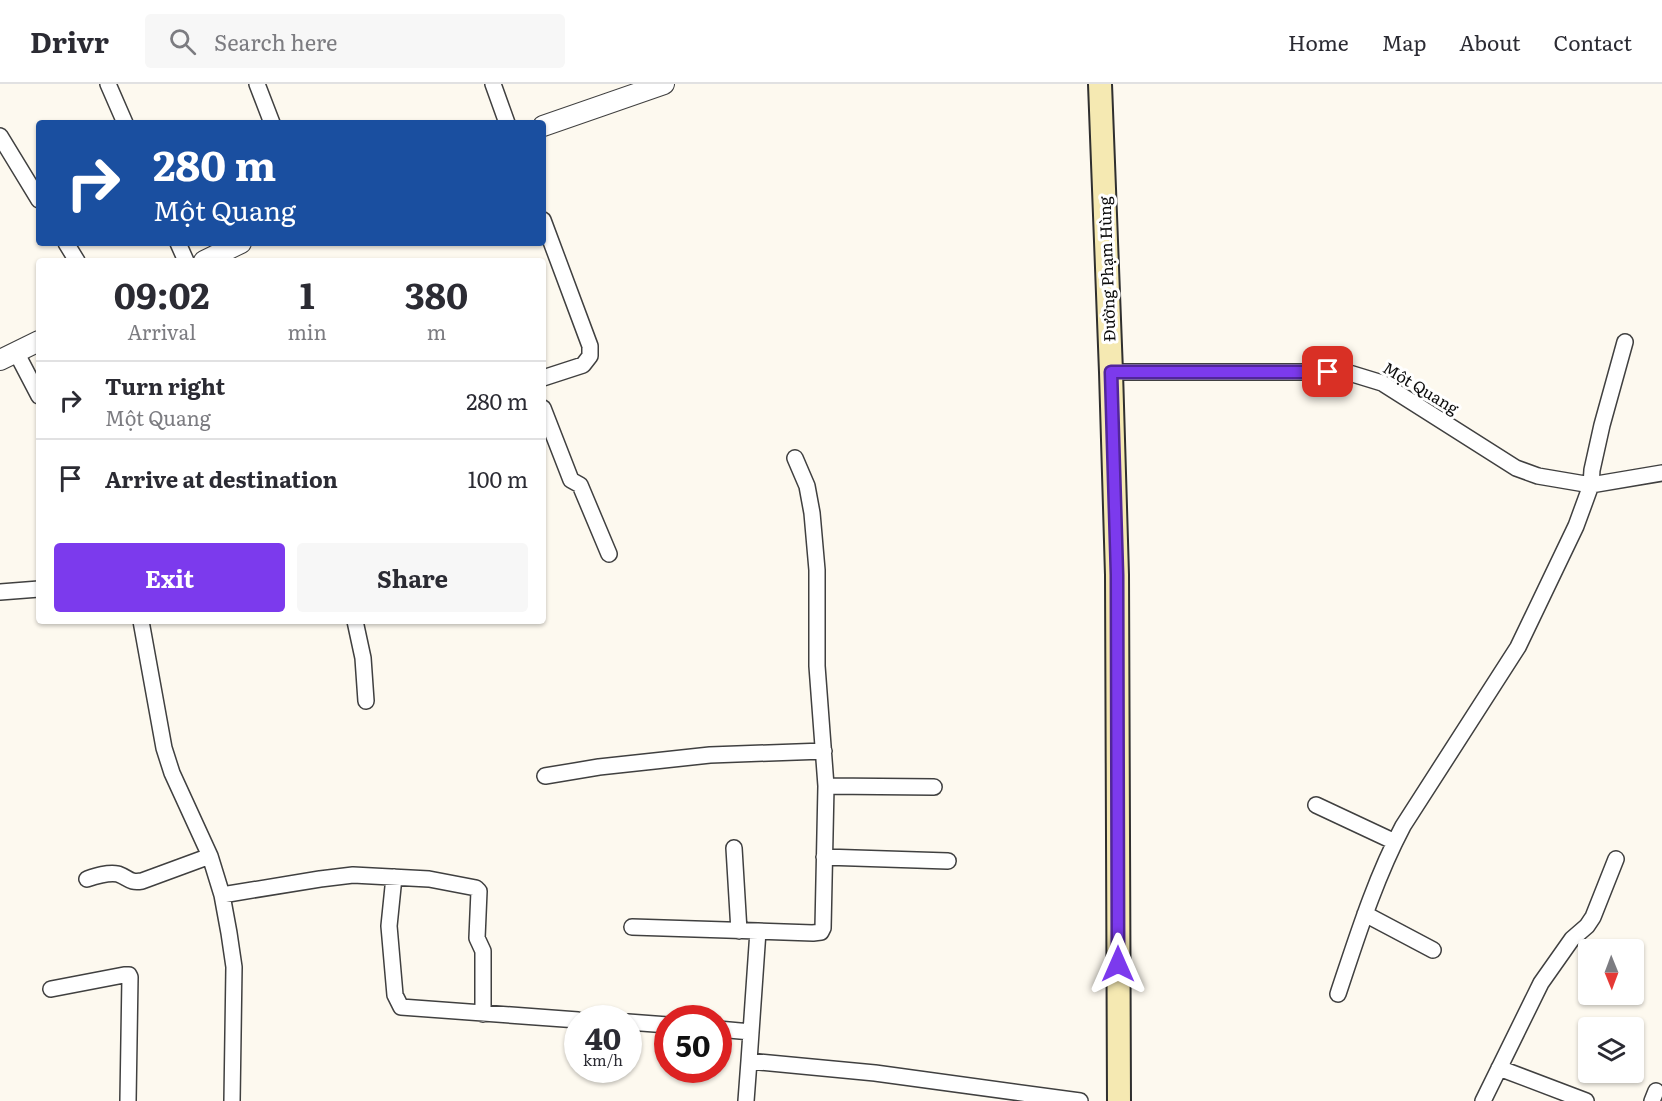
<!DOCTYPE html>
<meta charset="utf-8">
<style>
body{margin:0;font-family:Literata,serif;background:#f7f7f7;color:#2b2b33;height:100vh;display:flex;flex-direction:column;font-size:22px;white-space:nowrap}
*{box-sizing:border-box;margin:0}
p{font-size:20px;color:#7c7c81}
.icon{flex:none;width:33px;height:33px;fill:none;stroke:currentColor;stroke-width:2;stroke-linecap:round;stroke-linejoin:round}
.map{position:relative;flex:1;overflow:hidden}
.details{position:absolute;left:36px;top:174px;width:510px;height:366px;display:flex;flex-direction:column;background:#fff;border-radius:6px;box-shadow:0 2px 4px #0004}
.details>*{flex:none}
.guide{position:absolute;left:36px;top:36px;width:510px;height:126px;border-radius:6px;box-shadow:0 2px 4px #0004;background:#1a4fa0;color:#fff;overflow:hidden}
.needle{width:39px;rotate:179deg}
.tools{position:absolute;left:1578px;top:855px;display:grid;gap:12px}
.tools a{display:grid;place-items:center;width:66px;height:66px;border-radius:6px;background:#fff;box-shadow:0 2px 4px #0004;font-size:30px}
.speed{position:absolute;left:564px;top:921px;display:flex;gap:12px;font-size:30px;font-weight:700;text-align:center}
.speed>*{display:grid;place-content:center;width:78px;height:78px;border-radius:50%;background:#fff;box-shadow:0 2px 4px #0004;line-height:1}
.speed small{font-size:15px;font-weight:400}
.speed .limit{border:9px solid #d22;background:#fff;color:#111}
.pin{position:absolute;display:grid;place-items:center;width:51px;height:51px;color:#fff;margin:-26px;border-radius:12px;box-shadow:0 3px 9px #0006}
.me{position:absolute;width:66px;margin:-33px;rotate:0deg;stroke-linejoin:round;filter:drop-shadow(0 0 4px #0008)}
.turn{display:flex;align-items:center;gap:21px;height:126px;padding:0 18px;font-size:27px}
.turn .icon{width:78px;height:78px;stroke-width:2.5}
.turn b{display:block;font-size:42px;line-height:51px}
.eta{display:flex;justify-content:space-evenly;align-items:center;height:102px;text-align:center}
.eta b{font-size:36px;font-weight:700;line-height:42px}
.button{display:flex;gap:12px;margin-top:auto;padding:12px 18px}
.button a{flex:1;height:69px;border-radius:6px;background:#7c3aed;color:#fff;font-size:24px;font-weight:700;line-height:69px;text-align:center}
.button a+a{background:#f7f7f7;color:#2b2b33}
ul{padding:0;list-style:none}
li{display:flex;align-items:center;gap:18px;height:78px;padding:0 18px;border-top:2px solid #e1e1e2}
li div{flex:1}
li b{display:block;font-size:22px}
li em{font-style:normal}
header{display:flex;align-items:center;gap:36px;box-sizing:border-box;height:84px;padding:0 30px;background:#fff;border-bottom:2px solid #e1e1e2}
header strong{font-size:28px}
nav{display:flex;gap:33px;margin-inline-start:auto;font-size:21px}
.search{width:420px;height:54px;background:#f7f7f7;display:flex;align-items:center;gap:15px;box-sizing:border-box;padding:0 21px;border-radius:6px;color:#7c7c81;font-size:22px}
.map>svg:first-child{display:block}
.lines{fill:none;stroke-linecap:round;stroke-linejoin:round}
.minor-casing{stroke:#404040;stroke-width:18}
.tertiary-casing{stroke:#404040;stroke-width:22}
.secondary-casing{stroke:#2f2f2f;stroke-width:26}
.minor{stroke:#fff;stroke-width:15}
.tertiary{stroke:#fff;stroke-width:20}
.secondary{stroke:#f5e9b2;stroke-width:22}
.route-casing{stroke:#51269a;stroke-width:15}
.route{stroke:#7c3aed;stroke-width:10}
.labels{text-anchor:middle;stroke-width:6;stroke-linejoin:round;paint-order:stroke}
.street-label{font-size:16px;fill:#0d0d0d;stroke:#fff}
</style>
<header>
<strong>Drivr</strong>
<div class="search"><svg class="icon" aria-label="search" viewBox="0 0 24 24"><circle cx="10" cy="10" r="6"/><path d="M15 15l6 6"/></svg>Search here</div>
<nav><a>Home</a><a>Map</a><a>About</a><a>Contact</a></nav>
</header>
<div class="map">
<svg width="1662" height="1017" viewBox="0 0 1662 1017">
<rect width="100%" height="100%" fill="#fdf9ef"/>
<g class="lines">
<g class="minor-casing">
<path id="minor" d="M108,0L125,39
M257,0L272,39
M493,0L507,39
M0,52L39,116
M543,136L590,262V272L583,281L543,294
M66,159L77,177
M178,159L186,177
M16,268L39,312
M1111,288H1346L1382,299L1516,384L1538,392L1591,401L1662,389
M543,324L571,396L580,401L609,470
M0,508L39,505
M141,537L164,664L172,689L210,772L222,811L229,849L234,883L232,1017
M355,537L363,574L366,617
M545,692L599,683L710,671L824,667
M826,702L934,703
M1316,721L1395,758
M734,764L739,847
M824,773L948,777
M394,793L389,842L395,911L401,923L578,936
M87,795C96,792 108,788 118,790C129,794 129,799 142,797L210,772
M222,811L320,795L353,791L429,795L476,804L479,807L477,854L483,867V930
M1365,830L1433,866
M632,843L758,847
M51,905L124,891H129L130,893L128,1017
M1338,910C1357,853 1375,795 1403,742L1518,563L1576,442L1591,401L1592,386L1602,341L1625,258
M628,938L668,941
M718,945L751,948
M749,977L758,847L813,849L821,848L823,844L826,702L817,582V486L812,429L807,402L795,374
M1499,984L1586,1017
M746,1017L749,977L875,989L1080,1017
M1483,1017L1541,899L1572,855L1587,842L1593,833L1616,775
M1652,1017L1656,1007"/>
</g>
<g class="tertiary-casing">
<path id="tertiary" d="M543,42L664,0
M204,177L241,159
M0,276L39,257"/>
</g>
<g class="secondary-casing">
<path id="secondary" d="M1100,0L1111,288L1117,491L1119,1017"/>
</g>
<use href="#minor" class="minor"/>
<use href="#tertiary" class="tertiary"/>
<use href="#secondary" class="secondary"/>
</g>
<g class="lines">
<g class="route-casing">
<path id="route" d="M1118,880L1117,491L1111,288H1328"/>
</g>
<use href="#route" class="route"/>
</g>
<g class="labels">
<g class="street-label">
<text transform="translate(1107 185) rotate(-92)" y="6">Đường Phạm Hùng</text>
<text transform="translate(1421 304) rotate(31)" y="6">Một Quang</text>
</g>
</g>
</svg>
<div class="tools">
<a><svg class="needle" viewBox="-14 -14 28 28"><path d="M0-13l5 13h-10z" fill="#e53935"/><path d="M0 13l5-13h-10z" fill="#7c7c81"/></svg></a>
<a><svg class="icon" aria-label="layers" viewBox="0 0 24 24"><path d="M12 4l9 5-9 5-9-5zM3 14l9 5 9-5"/></svg></a>
</div>
<div class="speed"><div>40<small>km/h</small></div><div class="limit">50</div></div>
<div class="pin" style="left:1328px;top:288px;background:#d93025"><svg class="icon" aria-label="arrive" viewBox="0 0 24 24"><path d="M6 21V4h12l-3 4 3 4H6"/></svg></div>
<svg class="me" style="left:1118px;top:880px" viewBox="-20 -20 40 40"><path d="M0-17L14 15 0 8-14 15z" fill="#7c3aed" stroke="#fff" stroke-width="4"/></svg>
<div class="guide">
<div class="turn"><svg class="icon" aria-label="right" viewBox="0 0 24 24"><path d="M7 20v-9h11M14 6l5 5-5 5"/></svg><div><b>280 m</b>Một Quang</div></div>
</div>
<section class="details">
<div class="eta">
<div><b>09:02</b><p>Arrival</p></div>
<div><b>1</b><p>min</p></div>
<div><b>380</b><p>m</p></div>
</div>
<ul>
<li><svg class="icon" aria-label="right" viewBox="0 0 24 24"><path d="M7 20v-9h11M14 6l5 5-5 5"/></svg><div><b>Turn right</b><p>Một Quang</p></div><em>280 m</em></li>
<li><svg class="icon" aria-label="arrive" viewBox="0 0 24 24"><path d="M6 21V4h12l-3 4 3 4H6"/></svg><div><b>Arrive at destination</b></div><em>100 m</em></li>
</ul>
<div class="button"><a>Exit</a><a>Share</a></div>
</section>
</div>
